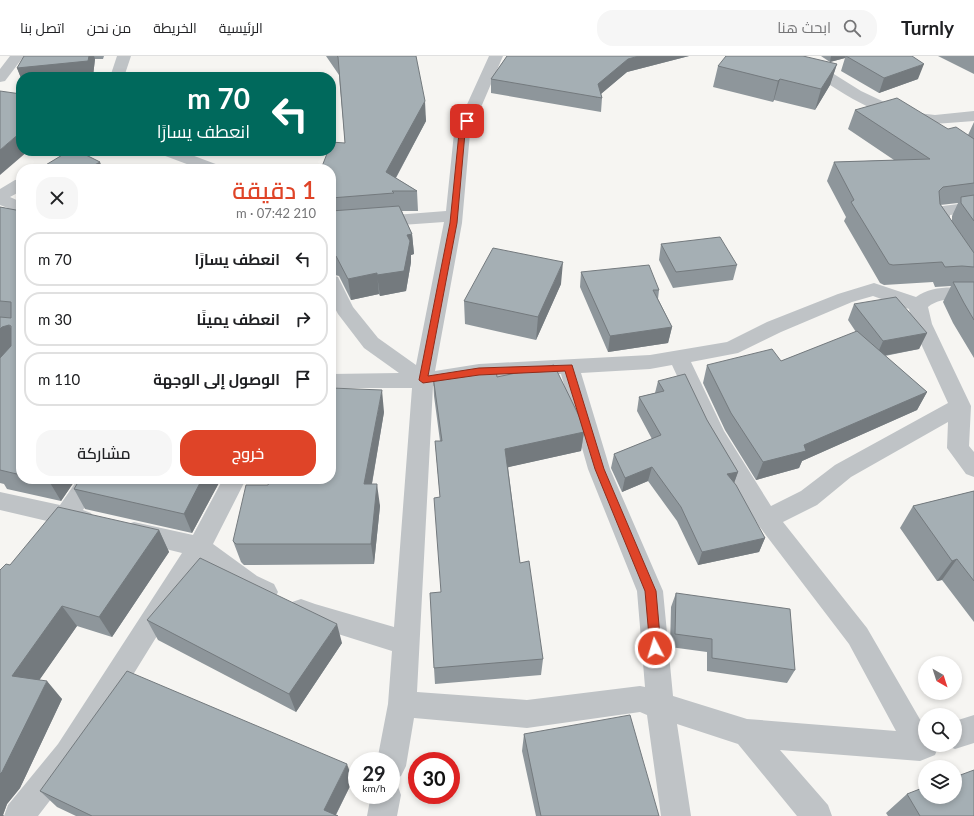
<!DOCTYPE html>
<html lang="ar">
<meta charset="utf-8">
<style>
body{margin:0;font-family:Lato,Cairo,sans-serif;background:#f6f6f6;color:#202124;direction:rtl;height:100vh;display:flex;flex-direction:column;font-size:15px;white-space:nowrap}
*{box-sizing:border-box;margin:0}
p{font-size:13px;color:#757577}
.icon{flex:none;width:22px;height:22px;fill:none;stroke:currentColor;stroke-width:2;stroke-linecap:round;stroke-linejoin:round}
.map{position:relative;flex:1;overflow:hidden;direction:ltr}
.drawer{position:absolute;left:16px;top:108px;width:320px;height:320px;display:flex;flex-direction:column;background:#fff;border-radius:16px;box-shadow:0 2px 6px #0003;direction:rtl}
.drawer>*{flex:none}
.top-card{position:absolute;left:16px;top:16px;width:320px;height:84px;border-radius:16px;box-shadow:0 2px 6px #0003;direction:rtl;background:#00695c;color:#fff;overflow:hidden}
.needle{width:26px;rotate:141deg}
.fabs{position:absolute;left:918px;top:600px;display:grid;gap:8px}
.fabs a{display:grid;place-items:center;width:44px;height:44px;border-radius:50%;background:#fff;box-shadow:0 2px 6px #0003;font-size:20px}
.speed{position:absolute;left:348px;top:696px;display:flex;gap:8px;font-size:20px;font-weight:700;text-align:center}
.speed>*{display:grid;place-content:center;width:52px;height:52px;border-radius:50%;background:#fff;box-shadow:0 2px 6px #0003;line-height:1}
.speed small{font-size:10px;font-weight:400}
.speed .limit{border:6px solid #d22;background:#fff;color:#111}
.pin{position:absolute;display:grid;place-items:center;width:34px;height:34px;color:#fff;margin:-17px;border-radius:8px;box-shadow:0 2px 6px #0006}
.me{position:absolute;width:44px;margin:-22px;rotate:355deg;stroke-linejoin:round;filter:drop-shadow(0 0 3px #0008)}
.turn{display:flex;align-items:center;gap:14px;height:84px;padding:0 20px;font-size:18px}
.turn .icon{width:52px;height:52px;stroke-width:2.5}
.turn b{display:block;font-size:28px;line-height:34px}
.round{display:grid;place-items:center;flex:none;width:42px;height:42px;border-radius:16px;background:#f6f6f6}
.head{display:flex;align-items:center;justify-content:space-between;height:68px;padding:0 20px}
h1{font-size:24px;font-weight:600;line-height:30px;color:#df4428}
.cta{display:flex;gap:8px;margin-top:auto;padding:8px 20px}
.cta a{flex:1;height:46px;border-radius:16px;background:#df4428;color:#fff;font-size:16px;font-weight:600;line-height:46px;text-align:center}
.cta a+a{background:#f6f6f6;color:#202124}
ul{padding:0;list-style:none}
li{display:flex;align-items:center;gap:12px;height:54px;margin:0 8px 6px;padding:0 12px;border:2px solid #e0e0e0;border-radius:16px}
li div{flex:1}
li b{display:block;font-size:15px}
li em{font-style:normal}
header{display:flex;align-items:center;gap:24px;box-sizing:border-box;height:56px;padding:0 20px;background:#fff;border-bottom:1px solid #e0e0e0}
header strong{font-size:19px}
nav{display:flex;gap:22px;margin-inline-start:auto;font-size:14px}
.search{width:280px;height:36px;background:#f6f6f6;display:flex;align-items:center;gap:10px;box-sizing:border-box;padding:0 14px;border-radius:16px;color:#757577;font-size:15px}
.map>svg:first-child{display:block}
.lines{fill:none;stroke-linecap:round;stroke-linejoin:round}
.street{fill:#bfc3c6;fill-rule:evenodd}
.wall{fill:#8e969b;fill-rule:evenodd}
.shaded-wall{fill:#747a7e}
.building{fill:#a5afb4;stroke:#747a7e}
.route{fill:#df4428;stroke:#912c1a}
</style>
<header>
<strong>Turnly</strong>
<div class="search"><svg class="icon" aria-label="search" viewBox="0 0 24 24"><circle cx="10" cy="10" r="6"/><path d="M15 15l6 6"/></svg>ابحث هنا</div>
<nav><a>الرئيسية</a><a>الخريطة</a><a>من نحن</a><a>اتصل بنا</a></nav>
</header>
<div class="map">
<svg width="974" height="760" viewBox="0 0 974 760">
<rect width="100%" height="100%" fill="#f6f5f2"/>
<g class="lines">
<path class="street" d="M10,0H24L5,25L0,26V13Z
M117,0H131L124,21H110Z
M489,0H503L470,77L462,167L435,315L479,308L650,299L727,286L767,266L838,238L874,227L916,241C932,229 955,231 974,233V245C958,243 941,241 928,251L932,268L971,350L969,390L974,396V421L966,418L947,392L948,366L851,421L817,449L783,466L867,572L925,672V689H939L935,699L920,705L780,694L828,749L832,760H797L738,688L677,668L691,760H661L647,659L640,656L527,672L414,662L406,710L401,720L391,725V705H377L388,648L392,595L300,566L292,562L288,554L292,546L301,543L315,548L394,571L412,332H331V318L399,317L364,292L338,258L331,245V219L338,221L353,251L378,282L416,309L444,166L331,174V164L446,155L454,77ZM873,240L909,253L912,268L948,347L835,409L801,435L771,450L724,375L691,306L738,297L781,276L852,246ZM672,309L704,378L759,470L849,588L896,675L747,663L673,640L663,535L610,413L581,317L650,313ZM561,318L588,413L637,535L645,631L640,630L527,644L417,636L433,330L479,322Z
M788,0H805L861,35L895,51L909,56L935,59L974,55V65C957,66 939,69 922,67C873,62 831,29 790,3Z
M158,95H181L221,110L223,113H200L160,98Z
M21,123V135L10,141L21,146V157L0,149V133L15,124Z
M974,146V156L950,159V167L974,202V221L967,219L932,167V155L935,151Z
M78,423H102L83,454L91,457L95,464L91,471L83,474L71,471C64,479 59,480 49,477L45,470L47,465L0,454V436L60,449Z
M223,423H246L213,488L257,520L274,528L278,536L274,544L265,547L239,536L202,507L78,708L38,760H4L8,749L58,688L182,497L125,483L122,476L125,469L134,466L193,479Z
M974,659V687L955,693L945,689H955V665Z
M391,726L397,728L401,739L397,760H367L371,739H391Z"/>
</g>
<path class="wall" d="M24,0H104L103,3H95L93,20L79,21H21V22L17,12Z
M326,0H416L426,65L396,122L417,135L418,155H402L412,178L414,198L411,199V206L406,235L380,240L379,238L351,244L339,220L331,218V113L345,87L339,19Z
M507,0H689L627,16L601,38L602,42L601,56L491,37V23Z
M821,0H912L918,23L879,37L841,15L845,2L830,6Z
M938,0H974V18Z
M837,8L830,29L815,54L774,44L773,46L713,31L718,10Z
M855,54L948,73L968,79L974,66V302L953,267L943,246L951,230L935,231L933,226L884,229L880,227L844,165L846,161L827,125L834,106L894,104L848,73ZM958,147L952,160V165L940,149Z
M0,151L21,155V423H76L61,445L7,433L4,428L0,427Z
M661,188L737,209L733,224L673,232L659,204Z
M581,216L659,234L658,243L672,271L668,287L608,296L580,231Z
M561,228L536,284L465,268L464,245Z
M854,248L927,277L919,293L885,300L927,336L917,354L802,405L799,412L756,424L725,374L703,327L707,309L781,305L856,276L848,264Z
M433,320L497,321L584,376L581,395L508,411L520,507L543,603L541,619L435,628L434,612L441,536L440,441L435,385H440L434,340Z
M658,325L707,364L738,416L734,427L765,482L759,496L698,509L677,465L648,425L622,436L611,412L614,398L652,383L637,355L639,341L655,337Z
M384,356L372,428L380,450L374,508L244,509L241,506L233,485L268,429Z
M80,423H221L192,477L85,453L74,433Z
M974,435V566L942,524L937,525L900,472L913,450Z
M159,474L169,496L112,581L77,570L39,624L62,643L20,732L7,748L3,759L4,760H0V514L10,509Z
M676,537L795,614L787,627L707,615V596L670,591L671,551Z
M147,564L342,587L296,656L158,584Z
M524,678L659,760H536L522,695Z
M353,724L336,759L338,760H76L57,751L40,735Z
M907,738L974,760H888L886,757Z"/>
<path class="shaded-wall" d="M89,0H94L95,3L93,20L79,21H21V22L17,12Z
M639,0H689L627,16L596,42L598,28L628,3Z
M831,0H855H846L845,2L830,6Z
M837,8L830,29L815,54L821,33Z
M924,8L918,23L879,37L884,22Z
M780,23L774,44L773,46L778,25Z
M425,45L426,65L388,136L386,116Z
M21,76V95H28L0,119V94Z
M100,106L103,113H89V112Z
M412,178L414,198L411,199V206L406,235L380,240L377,219L407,179Z
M563,206L561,228L536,284L538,261Z
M377,217L379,238L351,244L348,223Z
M9,269L21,290L0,306V273L2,271Z
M672,271L668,287L608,296L610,280Z
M927,277L919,293L876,301L883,285Z
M382,334L384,356L368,450L364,428Z
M927,336L917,354L802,405L799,412L756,424L763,406L804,389Z
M584,376L581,395L505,412V393Z
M652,411L648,425L622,436L625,422Z
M738,416L733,430L727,418Z
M50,423H76L61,445L49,425Z
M202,423H221L192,477L184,458Z
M377,428L380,450L374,508L371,488Z
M159,474L169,496L112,581L99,561Z
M765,482L759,496L698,509L702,496Z
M957,503L942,524L937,525L952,505Z
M62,550L77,570L29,639L12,620Z
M337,568L342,587L296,656L289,638Z
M47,625L62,643L20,732L7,748L3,759L4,760H0V718Z
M347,708L353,724L335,760L324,754Z"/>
<path class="building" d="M24,0H89L88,5L17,12Z
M337,0H416L425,45L386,116L417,135H392L394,137L331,142V113H321L328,95H331V86L345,87L338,1Z
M507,0H639L628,3L598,28L602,42L491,23Z
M726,0H803L837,8L821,33L780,23L778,25L718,10Z
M846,0H912L924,8L884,22Z
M0,35L21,38V76L0,94Z
M897,42L948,73L956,71L974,83V127L943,131L939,135L940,148L974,197V211L962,210L945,211L942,206L893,209L889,208L851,146L854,144L834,106L930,103L855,54Z
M69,95H78L100,106L89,112L91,113H39Z
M974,139V165L961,147V141Z
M399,150L412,178L407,179L410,185L404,215L377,219V217L348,223L336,200L331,198V155Z
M0,151L21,155V419L0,414V302L11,290V270L9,269L2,271L0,273V261L11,262V246L0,245Z
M720,181L737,209L676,216L661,188Z
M493,192L563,206L538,261L464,245Z
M649,209L659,234H653L672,271L610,280L581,216Z
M953,226H974V264L964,247Z
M896,241L927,277L883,285L854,248Z
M857,275L927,336L804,389L806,395L763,406L731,357L707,309L772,293L781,305Z
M554,309L580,362L584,376L505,393L520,507L529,505L543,603L434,612L430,537L441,536L434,442L440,441L435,385H442L433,320L496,314L497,321Z
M685,318L707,364L738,416L727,418L736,429L765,482L702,496L681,451L652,411L625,422L614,398L661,379L639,341L664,335L658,325Z
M331,332L382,334L364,428H377L371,488H236L233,485L246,429H268L270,423H331Z
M40,423H50L49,425Z
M80,423H202L184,458L74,433Z
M974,435V525L957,503L952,505L913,450Z
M58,451L159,474L99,561L62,550L12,620L47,625L2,716L0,718V514L6,508L10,509Z
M200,502L337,568L289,638L147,564Z
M676,537L790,553L795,614L712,602V583L675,578Z
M127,615L347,708L324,754L338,760H92L40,735Z
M630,659L659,760H541L524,678Z
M974,714V760H920L907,738L925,731V741H955V721Z"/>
<path class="route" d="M465,63L470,65L465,77L457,167L428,320L479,312L572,309L604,413L656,535L661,592L659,595L655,597L651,595L650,592L645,535L595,413L565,315L479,319L423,327L419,324L450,167L459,77Z"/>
</svg>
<div class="fabs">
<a><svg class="needle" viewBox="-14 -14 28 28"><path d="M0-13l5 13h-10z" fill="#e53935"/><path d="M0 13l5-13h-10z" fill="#757577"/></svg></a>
<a><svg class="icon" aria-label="search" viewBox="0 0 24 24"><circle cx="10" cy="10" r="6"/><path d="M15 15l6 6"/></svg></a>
<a><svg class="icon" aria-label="layers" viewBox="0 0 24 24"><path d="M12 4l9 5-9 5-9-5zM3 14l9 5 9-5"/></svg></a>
</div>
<div class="speed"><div>29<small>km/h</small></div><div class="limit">30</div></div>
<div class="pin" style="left:467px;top:65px;background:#d93025"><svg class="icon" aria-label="arrive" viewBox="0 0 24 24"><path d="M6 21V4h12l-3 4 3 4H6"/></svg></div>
<svg class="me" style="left:655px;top:592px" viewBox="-20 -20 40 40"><circle r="17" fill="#df4428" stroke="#fff" stroke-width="3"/><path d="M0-11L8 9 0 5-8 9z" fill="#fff"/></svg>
<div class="top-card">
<div class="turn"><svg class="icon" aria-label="left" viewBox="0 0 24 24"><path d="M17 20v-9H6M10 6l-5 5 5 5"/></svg><div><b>70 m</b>انعطف يسارًا</div></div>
</div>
<section class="drawer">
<div class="head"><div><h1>1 دقيقة</h1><p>210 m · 07:42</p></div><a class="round"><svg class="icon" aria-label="close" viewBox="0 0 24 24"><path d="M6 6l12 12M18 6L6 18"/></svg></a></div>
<ul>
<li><svg class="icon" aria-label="left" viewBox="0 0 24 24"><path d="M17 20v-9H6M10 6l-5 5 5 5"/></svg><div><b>انعطف يسارًا</b></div><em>70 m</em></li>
<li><svg class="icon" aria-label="right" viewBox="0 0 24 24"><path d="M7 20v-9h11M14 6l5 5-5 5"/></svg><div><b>انعطف يمينًا</b></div><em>30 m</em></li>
<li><svg class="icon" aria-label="arrive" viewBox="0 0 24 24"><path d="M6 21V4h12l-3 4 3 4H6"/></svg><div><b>الوصول إلى الوجهة</b></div><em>110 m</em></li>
</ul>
<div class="cta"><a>خروج</a><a>مشاركة</a></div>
</section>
</div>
